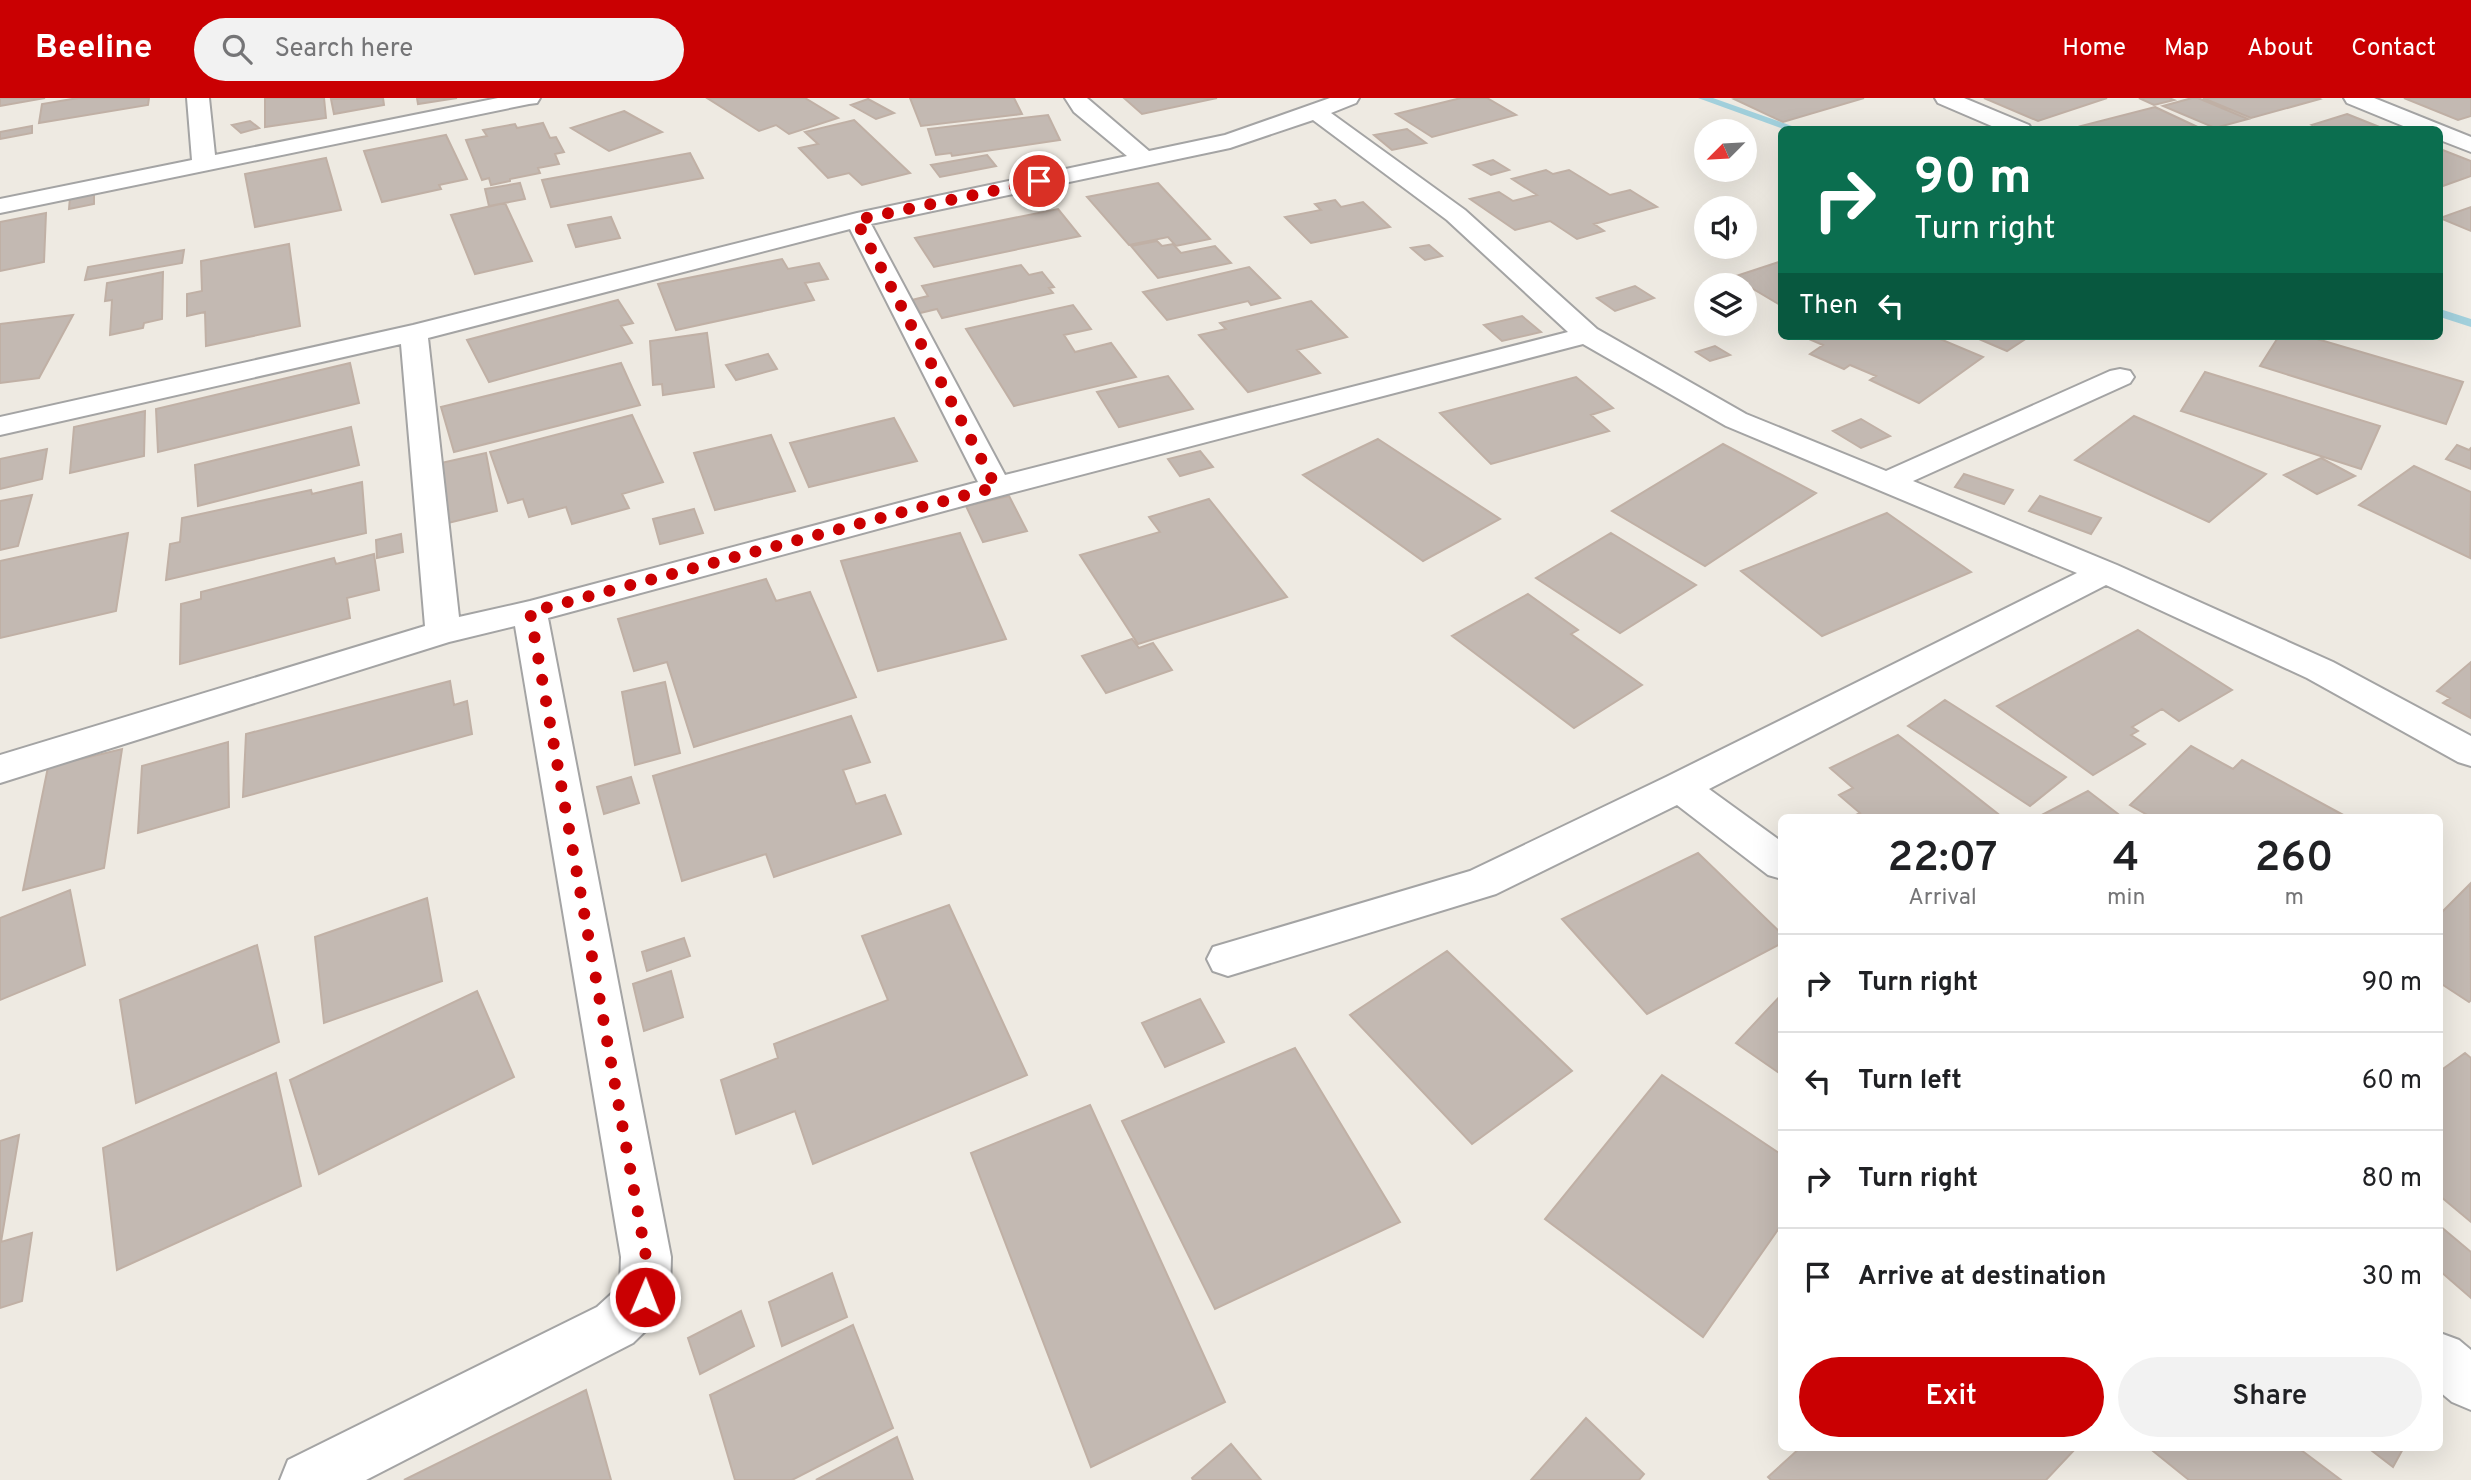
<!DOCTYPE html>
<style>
body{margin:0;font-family:Overpass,sans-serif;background:#f2f2f2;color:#202124;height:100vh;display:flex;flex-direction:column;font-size:26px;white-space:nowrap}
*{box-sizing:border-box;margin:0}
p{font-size:23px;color:#757577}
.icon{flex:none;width:38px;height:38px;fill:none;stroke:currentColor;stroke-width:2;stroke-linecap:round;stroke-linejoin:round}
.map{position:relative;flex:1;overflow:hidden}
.side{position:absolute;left:1778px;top:716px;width:665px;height:637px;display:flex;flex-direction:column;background:#fff;border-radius:10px;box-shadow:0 7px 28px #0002}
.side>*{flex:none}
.guide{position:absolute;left:1778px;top:28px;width:665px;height:214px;border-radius:10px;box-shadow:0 7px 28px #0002;background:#0b6e4f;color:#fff;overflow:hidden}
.needle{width:46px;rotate:246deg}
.controls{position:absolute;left:1694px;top:21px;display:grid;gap:14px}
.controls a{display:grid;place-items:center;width:63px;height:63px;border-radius:50%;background:#fff;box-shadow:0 7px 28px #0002;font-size:35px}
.pin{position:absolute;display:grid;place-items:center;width:60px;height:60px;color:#fff;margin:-30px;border:4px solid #fff;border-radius:50%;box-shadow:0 2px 7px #0007}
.me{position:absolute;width:77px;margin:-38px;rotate:1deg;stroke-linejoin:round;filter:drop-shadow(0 0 5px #0008)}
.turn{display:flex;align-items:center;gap:24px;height:147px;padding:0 21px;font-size:32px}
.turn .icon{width:91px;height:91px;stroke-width:2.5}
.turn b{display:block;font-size:49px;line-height:60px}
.then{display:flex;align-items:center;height:66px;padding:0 21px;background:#0003;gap:14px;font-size:26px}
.eta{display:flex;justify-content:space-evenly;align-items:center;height:119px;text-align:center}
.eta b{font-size:42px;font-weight:600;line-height:49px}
.button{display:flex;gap:14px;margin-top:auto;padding:14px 21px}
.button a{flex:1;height:80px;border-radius:42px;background:#ca0002;color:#fff;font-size:28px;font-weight:600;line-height:80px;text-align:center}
.button a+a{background:#f2f2f2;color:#202124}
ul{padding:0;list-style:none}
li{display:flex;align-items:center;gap:21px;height:98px;padding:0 21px;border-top:2px solid #e0e0e0}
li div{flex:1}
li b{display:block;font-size:26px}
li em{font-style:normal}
header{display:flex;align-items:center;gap:42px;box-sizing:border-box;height:98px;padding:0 35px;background:#ca0002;color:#fff}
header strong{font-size:33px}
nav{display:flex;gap:38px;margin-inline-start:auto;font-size:24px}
.search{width:490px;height:63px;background:#f2f2f2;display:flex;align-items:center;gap:18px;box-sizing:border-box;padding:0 24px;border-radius:38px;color:#757577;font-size:26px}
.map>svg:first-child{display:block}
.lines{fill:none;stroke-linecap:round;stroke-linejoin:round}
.stream{fill:#a2d0dc;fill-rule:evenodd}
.building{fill:#c3b9b2;stroke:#c0b0a5;stroke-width:2}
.minor-casing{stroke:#a4a4a4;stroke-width:4}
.minor{fill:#fff;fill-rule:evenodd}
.route{stroke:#ca0002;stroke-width:12;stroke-dasharray:0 21.6}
</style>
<header>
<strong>Beeline</strong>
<div class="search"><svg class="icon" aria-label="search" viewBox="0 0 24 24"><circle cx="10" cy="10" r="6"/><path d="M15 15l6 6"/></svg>Search here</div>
<nav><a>Home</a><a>Map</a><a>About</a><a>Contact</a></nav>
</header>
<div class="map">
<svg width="2471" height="1382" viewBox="0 0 2471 1382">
<rect width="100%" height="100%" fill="#eeeae2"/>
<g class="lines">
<path class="stream" d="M1698,0H1713L1803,32H1786Z
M2440,211L2471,221V229L2440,219Z"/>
</g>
<path class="building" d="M0,0H45L0,8Z
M78,0H149L148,7L39,25L42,6Z
M265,0H324L326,20L265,29Z
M383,0L384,7L334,16L331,1Z
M417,0H457L418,6Z
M707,0H805L838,20L789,36L776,27L759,33Z
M910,0H1014L1022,16L921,28Z
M1124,0H1217L1142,16Z
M1461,0H1487L1516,17L1432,39L1396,16Z
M1738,0H1864L1783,24L1734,1Z
M1984,0H2107L2038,23Z
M2139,0H2169L2174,2L2154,7Z
M2192,0H2198L2248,21L2215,30L2163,8Z
M2203,0H2318L2320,1L2251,20Z
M2404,0H2471V18L2458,22Z
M868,1L894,15L876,21L851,7Z
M2155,9L2204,32H2089L2081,28Z
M624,13L662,34L609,53L571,30Z
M2347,16L2387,32H2323L2312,27Z
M1048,17L1060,42L952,58L951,55L936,57L928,31Z
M854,22L910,75L862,87L849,75L828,80L799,50L818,46L805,34Z
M250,23L259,30L241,35L232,27Z
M543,25L550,40L556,39L564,54L555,56L559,66L538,70L540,75L510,81V83L491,87L489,80L482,82L466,42L487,38L483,32L515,26L517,30Z
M32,28V35L0,41V34Z
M1407,31L1426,45L1392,52L1374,37Z
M446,37L467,81L439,87L441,91L382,104L364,53Z
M2440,51L2471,63V78L2440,89Z
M690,55L703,80L551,109L542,82Z
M987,57L996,68L940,79L931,67Z
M326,60L341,112L255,129L245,76Z
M1493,62L1509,72L1491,77L1474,67Z
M1546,72L1553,76L1569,72L1610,97L1630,92L1657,109L1594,126L1604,133L1577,141L1550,123L1515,132L1470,101L1499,94L1513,103L1537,97L1512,81Z
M520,85L525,101L489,108L485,91Z
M1158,85L1210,141L1176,148L1168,139L1129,147L1087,99Z
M94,95V106L69,111L70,99Z
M1335,102L1341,109L1363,104L1390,129L1311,145L1285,119L1321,112L1315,106Z
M505,105L532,163L475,176L451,117Z
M2471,109V133L2440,120Z
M1058,111L1080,138L934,169L915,140Z
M46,115L44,164L0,173V124Z
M611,119L620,140L576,149L568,127Z
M1157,143L1162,148L1173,146L1181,155L1215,148L1231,165L1158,180L1131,148Z
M289,146L300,228L206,248L205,214L187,218V196L202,193L201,163Z
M1429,147L1442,158L1425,162L1411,150Z
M184,152L182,165L85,182L88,169Z
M782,161L788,171L819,165L828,181L805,185L814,202L676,232L658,186Z
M1782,163V208L1733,179Z
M1021,167L1029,177L1042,174L1054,189L1049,190L1053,195L942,220L937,211L920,215L912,202L928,198L922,188Z
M1249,169L1280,200L1251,207L1248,203L1167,222L1143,194Z
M163,174L162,221L144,225L143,230L110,237L112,202L105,203L107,185Z
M1635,188L1654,200L1615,213L1597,200Z
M618,202L633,225L621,228L632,245L489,284L467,242Z
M1311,203L1347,239L1297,252L1320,275L1248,294L1199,237L1226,231L1220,225Z
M1073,207L1091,231L1064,237L1075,254L1111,245L1136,279L1014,308L966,231Z
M73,217L39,280L0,285V226Z
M1522,218L1541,234L1502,243L1484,227Z
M707,235L714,289L663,297L662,286L653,287L650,243Z
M1802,238H1933L1983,259L1919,305L1870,282L1876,278L1850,267L1844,271L1810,256L1823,247Z
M1972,238H2030L2007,253Z
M2279,238H2307L2463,284L2446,326L2260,268Z
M1715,248L1730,257L1710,263L1696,254Z
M768,256L777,271L736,282L726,267Z
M350,265L359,305L158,354L156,311Z
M621,265L640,307L454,354L441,309Z
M2205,274L2380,328L2361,371L2181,313Z
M1168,278L1193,311L1119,329L1097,294Z
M1576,279L1613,310L1591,317L1609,333L1491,366L1440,315Z
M145,313L144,358L70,375L74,329Z
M632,317L663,384L622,396L629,410L572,426L566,409L529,419L523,401L508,405L490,354Z
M2134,318L2266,376L2209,424L2075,362Z
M894,320L917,363L809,389L790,345Z
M1861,321L1890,338L1861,350L1833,333Z
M351,329L359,367L198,408L195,367Z
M771,337L795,393L715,412L694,355Z
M1378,341L1500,421L1423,463L1303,377Z
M1723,346L1816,395L1705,468L1612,413Z
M2457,347L2469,352L2471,350V371L2446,361Z
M47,351L42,381L0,391V361Z
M1200,353L1213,369L1180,378L1168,361Z
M486,355L497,413L448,425L441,365Z
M2321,360L2355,378L2317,396L2284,377Z
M2414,368L2471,394L2470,460L2359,407Z
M1964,376L2013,392L2004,406L1955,389Z
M362,384L366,435L166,482L170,446L180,444L182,420L311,392L312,396Z
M32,397L18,448L0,452V403Z
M1009,398L1027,433L983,444L966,408Z
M2040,398L2101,420L2091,436L2029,413Z
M1209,401L1287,499L1138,546L1080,457L1160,434L1149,419Z
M694,411L703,435L660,446L653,421Z
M1887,415L1971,474L1822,538L1741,473Z
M128,435L116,513L0,540V463Z
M960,435L1006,541L878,573L841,463Z
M1611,435L1696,487L1620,535L1536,480Z
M401,436L403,454L377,460L376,442Z
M374,456L379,492L347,500L350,520L180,566L181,506L201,501V494L334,460L336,466Z
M766,481L776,503L810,494L856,599L694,649L667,564L634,573L618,521Z
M1528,496L1578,532L1571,536L1642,587L1574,630L1452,538Z
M2138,532L2232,592L2179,623L2162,611L2132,629L2138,633L2131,637L2145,646L2093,677L1997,608Z
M1132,541L1139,550L1153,545L1172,572L1106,595L1082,558Z
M2471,564V620L2443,605L2450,600L2437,593Z
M450,583L454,607L467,603L472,636L243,699L246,636Z
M665,584L680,655L635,667L622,594Z
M1945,602L2066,679L2030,708L1908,628Z
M851,618L870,664L843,672L856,706L885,697L901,736L774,779L766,756L682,783L653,678Z
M1898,637L2002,719H1852L1860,715L1839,697L1853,690L1830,670Z
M228,644L229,709L138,735L142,668Z
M2191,648L2233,671L2242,662L2347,719H2151L2130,707Z
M122,651L104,770L23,792L48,669Z
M631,679L639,705L604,716L597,689Z
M2088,693L2122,719H2038Z
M1698,755L1782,836V845L1647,916L1562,821Z
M2470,786L2471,902L2469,904L2440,885V816Z
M70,792L85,867L0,902V820Z
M427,800L442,883L324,925L315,839Z
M949,807L1027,977L813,1066L795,1013L736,1036L721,982L778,960L774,946L888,902L862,838Z
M684,840L690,858L647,873L642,854Z
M257,847L279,944L136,1005L120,902Z
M1447,853L1572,973L1472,1046L1350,917Z
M671,873L683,919L644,933L633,886Z
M477,893L514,979L319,1076L290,982Z
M1782,896V977L1736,945Z
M1200,901L1224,944L1165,969L1142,925Z
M1295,950L1400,1124L1215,1211L1122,1023Z
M2465,955L2471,960V1124L2440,1098V973Z
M276,975L301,1088L117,1172L103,1050Z
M1662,977L1782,1057V1126L1703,1239L1545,1121Z
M1090,1007L1225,1304L1091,1369L971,1055Z
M19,1037L1,1144L32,1135L22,1203L0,1210V1043Z
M2440,1128L2471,1154V1200L2440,1173Z
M832,1175L847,1219L782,1248L769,1204Z
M741,1213L754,1248L700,1276L688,1240Z
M853,1227L893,1330L792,1382H735L710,1297Z
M586,1292L611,1382H404Z
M1586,1320L1644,1376L1639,1382H1531Z
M897,1339L913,1382H816Z
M1231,1346L1261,1382H1193L1192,1380Z
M1801,1349H2077L2046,1382H1771L1768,1379Z
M2148,1349H2297L2341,1382H2189Z
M2367,1349H2404L2393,1369Z"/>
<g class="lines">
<g class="minor-casing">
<path id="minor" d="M187,0H209L215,57L498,0H540L537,5L529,6L0,115V101L192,62Z
M1065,0H1087L1149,53L1225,37L1330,0H1359L1356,5L1331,15L1465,112L1597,231L1746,316L1886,373L2110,273L2120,271L2130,273L2134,279L2130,285L1913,383L2117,467L2333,564L2471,638V668L2458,664L2307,580L2106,487L1709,691L1782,744V781L1768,777L1677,707L1496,796L1228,878L1213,873L1207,861L1213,849L1470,773L1666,679L2077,475L1726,328L1583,246L1007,396L548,520L671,1159C670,1209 669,1211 633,1245L366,1382H280L288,1362L597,1209L620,1188L621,1159L515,528L449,544L0,685V657L425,528L401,246L0,337V319L413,227L857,115L1127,58L1074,14ZM1313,22L1447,122L1568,234L1005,377L871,126L1230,50ZM850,131L978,384L530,503L459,519L428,240Z
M1935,0H1964L2029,27L2032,32H2001L1938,5Z
M2344,0H2374L2471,39V54L2440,42V32H2413L2347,5Z
M2440,1235L2459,1242L2471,1252V1312L2452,1304L2440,1294Z"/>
</g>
<use href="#minor" class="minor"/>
</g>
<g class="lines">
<path class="route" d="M645,1199L646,1159L530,514L996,389L856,122L1039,83"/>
</g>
</svg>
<div class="controls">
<a><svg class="needle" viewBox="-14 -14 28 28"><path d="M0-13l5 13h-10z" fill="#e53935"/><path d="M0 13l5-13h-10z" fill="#757577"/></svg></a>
<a><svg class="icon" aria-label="sound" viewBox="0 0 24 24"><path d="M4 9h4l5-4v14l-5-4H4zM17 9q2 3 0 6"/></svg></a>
<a><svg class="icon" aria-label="layers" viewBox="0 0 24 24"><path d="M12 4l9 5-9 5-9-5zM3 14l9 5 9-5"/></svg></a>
</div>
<div class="pin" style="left:1039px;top:83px;background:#d93025"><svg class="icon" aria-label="arrive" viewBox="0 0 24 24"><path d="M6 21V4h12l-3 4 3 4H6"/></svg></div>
<svg class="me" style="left:645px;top:1199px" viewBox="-20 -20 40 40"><circle r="17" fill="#ca0002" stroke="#fff" stroke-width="3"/><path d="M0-11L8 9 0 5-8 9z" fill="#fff"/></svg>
<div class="guide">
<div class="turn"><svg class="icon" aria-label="right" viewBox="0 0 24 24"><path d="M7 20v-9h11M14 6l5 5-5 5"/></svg><div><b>90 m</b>Turn right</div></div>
<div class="then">Then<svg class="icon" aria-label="left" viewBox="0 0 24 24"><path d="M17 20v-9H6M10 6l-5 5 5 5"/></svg></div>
</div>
<section class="side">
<div class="eta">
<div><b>22:07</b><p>Arrival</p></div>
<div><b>4</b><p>min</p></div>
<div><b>260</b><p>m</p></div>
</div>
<ul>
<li><svg class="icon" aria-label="right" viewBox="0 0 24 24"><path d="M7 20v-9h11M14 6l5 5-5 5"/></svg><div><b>Turn right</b></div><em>90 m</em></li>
<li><svg class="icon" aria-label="left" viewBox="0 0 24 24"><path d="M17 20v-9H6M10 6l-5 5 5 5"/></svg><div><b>Turn left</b></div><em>60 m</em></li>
<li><svg class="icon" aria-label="right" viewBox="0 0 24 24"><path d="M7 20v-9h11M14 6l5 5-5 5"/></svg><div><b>Turn right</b></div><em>80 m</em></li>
<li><svg class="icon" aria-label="arrive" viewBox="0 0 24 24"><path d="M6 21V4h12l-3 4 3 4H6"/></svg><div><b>Arrive at destination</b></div><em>30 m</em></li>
</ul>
<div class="button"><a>Exit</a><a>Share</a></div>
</section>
</div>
